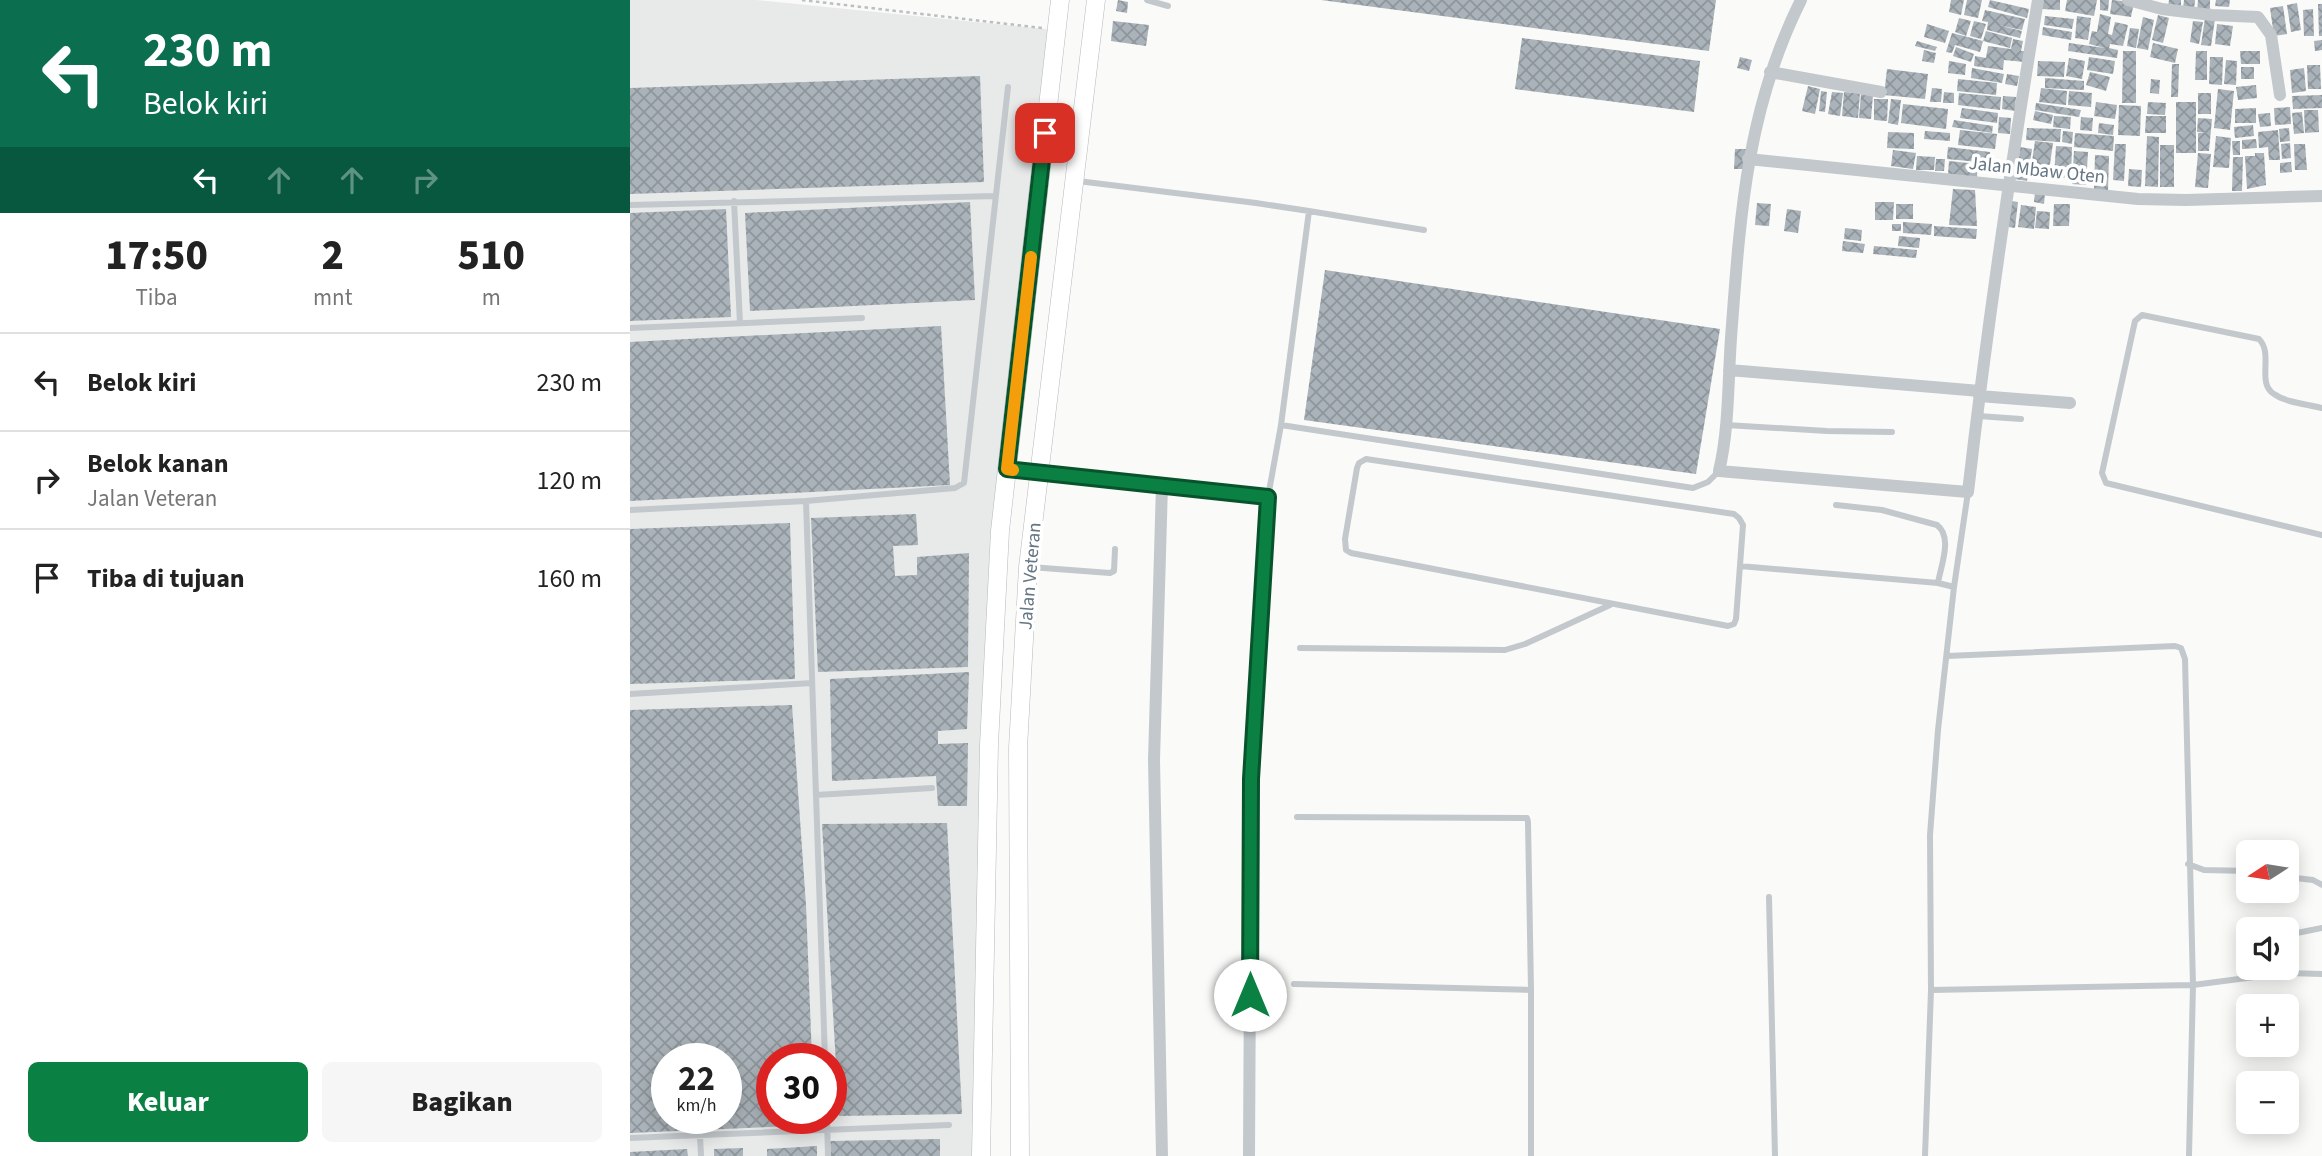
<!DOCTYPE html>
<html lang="id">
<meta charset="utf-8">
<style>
body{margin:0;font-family:"Source Sans 3",sans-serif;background:#f6f6f6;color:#222;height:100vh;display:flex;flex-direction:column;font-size:26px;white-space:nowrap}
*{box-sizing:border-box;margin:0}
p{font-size:23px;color:#767676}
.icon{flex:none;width:38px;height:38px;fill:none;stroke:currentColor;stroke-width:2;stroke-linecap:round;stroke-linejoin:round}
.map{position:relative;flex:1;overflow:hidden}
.panel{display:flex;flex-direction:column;background:#fff;width:630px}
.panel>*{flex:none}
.hud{background:#0b6e4f;color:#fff;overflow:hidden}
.needle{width:46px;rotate:258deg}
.controls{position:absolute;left:1606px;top:840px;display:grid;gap:14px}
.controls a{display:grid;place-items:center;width:63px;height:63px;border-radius:10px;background:#fff;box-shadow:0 4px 18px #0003;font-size:35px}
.speed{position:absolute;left:21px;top:1043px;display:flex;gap:14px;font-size:35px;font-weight:700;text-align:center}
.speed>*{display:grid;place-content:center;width:91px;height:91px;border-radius:50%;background:#fff;box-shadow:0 4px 18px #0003;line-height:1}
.speed small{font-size:18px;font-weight:400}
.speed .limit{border:10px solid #d22;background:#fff;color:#111}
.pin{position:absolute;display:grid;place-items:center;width:60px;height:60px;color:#fff;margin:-30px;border-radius:14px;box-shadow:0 4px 10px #0006}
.me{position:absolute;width:77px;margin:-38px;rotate:0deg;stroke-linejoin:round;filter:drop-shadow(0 0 5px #0008)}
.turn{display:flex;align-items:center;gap:24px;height:147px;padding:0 28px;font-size:32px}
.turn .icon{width:91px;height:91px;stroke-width:2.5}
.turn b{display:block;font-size:49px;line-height:60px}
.lanes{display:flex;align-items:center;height:66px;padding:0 28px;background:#0003;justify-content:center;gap:35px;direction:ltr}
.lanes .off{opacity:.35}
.eta{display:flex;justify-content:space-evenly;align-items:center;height:119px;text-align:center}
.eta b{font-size:42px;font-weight:800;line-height:49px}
.primary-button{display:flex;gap:14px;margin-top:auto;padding:14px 28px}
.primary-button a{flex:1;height:80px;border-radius:10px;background:#0b8043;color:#fff;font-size:28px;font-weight:800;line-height:80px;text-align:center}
.primary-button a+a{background:#f6f6f6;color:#222}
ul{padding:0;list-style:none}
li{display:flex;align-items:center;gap:21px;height:98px;padding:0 28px;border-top:2px solid #e0e0e0}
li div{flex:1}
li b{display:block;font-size:26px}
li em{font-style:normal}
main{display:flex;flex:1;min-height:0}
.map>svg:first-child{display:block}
.built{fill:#e8e9e9;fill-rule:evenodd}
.building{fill:url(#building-cross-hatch);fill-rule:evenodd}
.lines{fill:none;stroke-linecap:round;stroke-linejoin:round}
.secondary-casing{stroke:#b3babf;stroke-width:19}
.path{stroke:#bbbfc2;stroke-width:2.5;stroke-dasharray:3.5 3.5;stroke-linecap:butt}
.service{stroke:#c3c8cc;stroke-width:6}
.minor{stroke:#c3c8cc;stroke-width:12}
.secondary{stroke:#fff;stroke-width:18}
.route-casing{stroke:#07532c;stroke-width:18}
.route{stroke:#0b8043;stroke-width:12}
.slow{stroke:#f59e0b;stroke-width:12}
.labels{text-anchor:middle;stroke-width:7;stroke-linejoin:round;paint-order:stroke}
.street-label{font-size:19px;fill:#657683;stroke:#fff}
</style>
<main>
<section class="panel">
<div class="hud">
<div class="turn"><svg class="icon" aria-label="left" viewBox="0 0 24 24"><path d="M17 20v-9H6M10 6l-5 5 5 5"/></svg><div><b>230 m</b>Belok kiri</div></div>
<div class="lanes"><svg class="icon" aria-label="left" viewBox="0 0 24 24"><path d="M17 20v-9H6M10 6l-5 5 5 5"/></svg><svg class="icon off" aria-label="ahead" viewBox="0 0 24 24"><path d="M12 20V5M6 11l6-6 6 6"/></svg><svg class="icon off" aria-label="ahead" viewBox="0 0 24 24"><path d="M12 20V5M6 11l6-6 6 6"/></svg><svg class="icon off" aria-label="right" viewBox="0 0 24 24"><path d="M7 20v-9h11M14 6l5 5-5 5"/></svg></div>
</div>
<div class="eta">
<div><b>17:50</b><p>Tiba</p></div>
<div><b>2</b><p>mnt</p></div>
<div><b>510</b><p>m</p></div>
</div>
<ul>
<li><svg class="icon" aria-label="left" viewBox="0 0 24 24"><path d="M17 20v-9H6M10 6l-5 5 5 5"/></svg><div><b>Belok kiri</b></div><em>230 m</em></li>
<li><svg class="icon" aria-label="right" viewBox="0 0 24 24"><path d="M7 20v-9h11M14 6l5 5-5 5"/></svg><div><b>Belok kanan</b><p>Jalan Veteran</p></div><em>120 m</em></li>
<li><svg class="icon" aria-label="arrive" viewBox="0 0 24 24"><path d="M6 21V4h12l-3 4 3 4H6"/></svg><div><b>Tiba di tujuan</b></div><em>160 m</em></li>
</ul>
<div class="primary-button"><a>Keluar</a><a>Bagikan</a></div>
</section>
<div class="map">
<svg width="1692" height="1156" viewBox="0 0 1692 1156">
<defs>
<pattern id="building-cross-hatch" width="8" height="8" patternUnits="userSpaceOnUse" patternTransform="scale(1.75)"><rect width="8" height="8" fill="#aab3b9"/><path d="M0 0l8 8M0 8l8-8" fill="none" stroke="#8e969c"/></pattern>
</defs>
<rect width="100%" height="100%" fill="#fafaf8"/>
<path class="built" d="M0,0H126L426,30L377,469L351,1156H0ZM37,1059H96V1118H37ZM142,1059H201V1118H142Z"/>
<path class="building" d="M488,0L498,2L497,13L486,11Z
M691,0H1086L1079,51Z
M1321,0H1334L1331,15L1319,12Z
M1337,0H1352L1348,18L1334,15Z
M1360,0L1399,9L1397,18L1358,7Z
M1412,0H1430V10L1412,9Z
M1437,0H1467L1464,16L1435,11Z
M1470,0H1479L1478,11L1470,10Z
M1482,0L1504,2L1501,17L1480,14Z
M1539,0H1551V10L1538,8Z
M1554,0H1565L1564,11L1553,9Z
M1568,0H1580V12H1567Z
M1586,0H1600L1599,7L1585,6Z
M1667,3L1671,30L1661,32L1657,5Z
M1688,4H1692V36H1689Z
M1653,6L1657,34L1644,36L1640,8Z
M1683,9L1684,36H1674L1673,10Z
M1355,10L1395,19L1392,30L1368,25L1392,31L1390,38L1357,30L1358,22L1352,21Z
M1470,14L1481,17L1478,34L1482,35L1485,22L1498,25L1493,46L1480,44L1479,48L1488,50L1487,58L1438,51L1439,43L1475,48L1459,44L1462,31L1467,32Z
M1528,15L1539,18L1533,43L1522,40Z
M1415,16L1444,19L1442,29L1414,25Z
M1447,16L1461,18L1458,40L1445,38Z
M1513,17L1524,20L1518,50L1507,48Z
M1329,18L1341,21L1336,36L1325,32Z
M1575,18L1585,19L1581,46L1571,45Z
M483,21L519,25L516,46L481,41Z
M1344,21L1356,24L1351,39L1340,36Z
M1563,21L1573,22L1569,44L1560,42Z
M1297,24L1319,31L1315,43L1294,37Z
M1587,24L1603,26L1600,46L1585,44Z
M1413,27L1442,32L1441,40L1412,35Z
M1500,28L1509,29L1506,48L1497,46Z
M1356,31L1382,38L1380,48L1353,41Z
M1322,33L1353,41L1350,52L1325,45L1322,53L1316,52Z
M892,38L1070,61L1064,112L885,89Z
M1383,39L1393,41L1391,51H1396L1394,62L1374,60L1373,70L1344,66L1345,56L1356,58L1358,46L1381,49Z
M1692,40V50L1685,51L1684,41Z
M1287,41L1307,47L1305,51L1285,46Z
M1523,43L1548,49L1545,63L1520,57Z
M1326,47L1344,54L1341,62L1323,56Z
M1294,50L1306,53L1304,63L1292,61Z
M1493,51H1506V103H1492Z
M1566,51H1577V80H1565Z
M1610,51H1630V64H1611Z
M1110,57L1122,60L1119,71L1107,68Z
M1459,57L1485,61L1483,74L1457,70Z
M1580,57H1593L1592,85L1579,84Z
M1439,58L1455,61L1452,79L1436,76Z
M1596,60L1607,61L1606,85L1594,84Z
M1319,61L1336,64L1335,75L1318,73Z
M1408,61L1435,62L1434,77L1407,76Z
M1542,64H1549L1548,97H1541Z
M1677,65H1690L1691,89H1678Z
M1611,67H1624V79H1611Z
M1342,68L1374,74L1372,83L1341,78Z
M1674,68L1676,91L1662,93L1660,70Z
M1257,69L1298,74L1295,99L1254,95Z
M1460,72L1480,77L1476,91L1456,85Z
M1377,74L1389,76L1387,86L1375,84Z
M350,76L354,182L0,194V88Z
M1415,78L1454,81V90L1415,88Z
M1328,79L1367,83L1366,95L1327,91Z
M1521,79L1530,80L1529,94L1520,93Z
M1626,85L1627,98L1608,100L1606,87Z
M1178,86L1190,89L1185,114L1172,111Z
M1302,88L1312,89L1311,102H1300Z
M1411,88L1437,91L1436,105L1409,102Z
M1588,89L1604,91L1600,130L1584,128Z
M1191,91L1197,92L1195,112L1189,111Z
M1439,91L1462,93L1461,107L1438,105Z
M1202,92L1213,93L1210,116L1198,114Z
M1214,92L1230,93L1228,118L1212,116Z
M1314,92L1324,93V103H1313Z
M1329,93L1371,97L1370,110L1328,105Z
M1568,93H1581V114H1568Z
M1231,94L1243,95L1241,119L1229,118Z
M1692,95V108L1663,109L1662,96Z
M1373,96L1386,97L1385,111L1372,109Z
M1244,99H1258L1257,121L1244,120Z
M1261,99L1271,100L1268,125L1258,123Z
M1466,102L1487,105L1485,119L1464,116Z
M1518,102L1536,103L1535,115L1517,114Z
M1546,102H1566V153H1546Z
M1406,103L1451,110L1449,117L1405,110Z
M1273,104L1318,109L1316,129L1271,123Z
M1489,105L1511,106L1510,136L1488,135Z
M1660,107L1661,124L1645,125L1644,108Z
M1332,108L1368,113L1367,123L1330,118Z
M1626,108V123H1605V109Z
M1674,110H1688L1689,132L1675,133Z
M1405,111L1423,115L1421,124L1403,120Z
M1672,112L1674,133L1664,134L1662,113Z
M1640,113L1641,126L1630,127L1628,114Z
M1424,116L1441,117L1440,129L1423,127Z
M1516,116H1536V133H1515Z
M1369,117L1381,118L1380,134L1368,133Z
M1451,117L1463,118L1462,131L1450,130Z
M1568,118L1582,119L1579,151H1568V133L1576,132H1567Z
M1324,120L1363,126L1362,133L1322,127Z
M1469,123L1484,125L1483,135L1468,133Z
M1623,125L1624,136L1605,138L1604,127Z
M1397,128L1431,129L1430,142L1396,140Z
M1659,128L1660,141L1650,142L1649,129Z
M1330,130L1367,134L1365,149L1328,145Z
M1648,130L1650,160H1639L1638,147L1629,148L1628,132Z
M1295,131L1320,133V141L1294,139Z
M1433,131L1443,132L1442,144L1432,142Z
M1258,132L1284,133V149L1257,148Z
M1445,133L1484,136L1483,151L1444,147Z
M1517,136L1529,137L1528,187L1515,186Z
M1586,136L1601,138L1599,168L1583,167Z
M1626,139L1627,148L1612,149V140Z
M1405,141L1423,143L1419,171L1401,168Z
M1602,141H1610V155H1603Z
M1660,143L1661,158L1652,159L1651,144Z
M1485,144H1496L1494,181L1483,180Z
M1664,144H1675L1677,170H1665Z
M1530,145H1544V187H1530Z
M1426,146L1442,147L1441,178L1424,177Z
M1318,147L1360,152L1359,163L1317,159Z
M1390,147L1402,149L1397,181L1385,179Z
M1105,149H1116L1115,169H1104Z
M1263,150L1286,153L1283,169L1261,166Z
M1444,151L1458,152L1456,185L1442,184Z
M1568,153L1581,154L1578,188L1565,187Z
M1625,153H1634L1636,185L1617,189L1615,156H1625Z
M1465,155L1479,156L1478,190H1464Z
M1287,156L1305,157L1304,170H1286Z
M1603,157H1613L1612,191H1602Z
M1306,159H1315L1314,171H1305Z
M1319,161L1348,164L1347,177L1318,174Z
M1661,162L1662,172L1650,173V163Z
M1499,169L1512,170L1511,187L1498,186Z
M1323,189L1345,190L1347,226L1319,225Z
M1405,192L1415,193L1414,204L1404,202Z
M1376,200L1388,202L1385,228L1373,226Z
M340,202L345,300L120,311L115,213Z
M1245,202H1264L1263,220H1245Z
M1127,203L1141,204L1139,226L1125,225Z
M1266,204H1283V219H1266Z
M1424,204H1440L1439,226H1423Z
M1391,205L1406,207L1404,229L1388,227Z
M96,209L101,317L0,321V213Z
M1157,209L1171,211L1168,233L1154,231Z
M1407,211L1420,212L1419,229L1405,228Z
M1273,222L1302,224L1301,235L1273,233Z
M1262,224H1271V231H1262Z
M1304,226L1347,229L1346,239L1304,236Z
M1215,228L1232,230L1231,241L1214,239Z
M1269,236L1290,238L1289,248L1268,246Z
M1213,241L1235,244L1233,253L1212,251Z
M1244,246L1287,250L1286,258L1243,254Z
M695,270L1090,329L1066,474L674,420Z
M311,326L320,485L0,501V342Z
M286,514L288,545L263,546L265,576L287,575V557L339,553L338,667L188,672L181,518Z
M160,523L165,679L0,684V529Z
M339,672L337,729L308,731V744L338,743L337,806H308L306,776L202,781L200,679Z
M162,705L176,905L182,1059H142V1118H185V1125L0,1133V710ZM37,1059H96V1118H37Z
M317,823L332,1114L209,1116L192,824Z
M310,1139V1156H201L200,1141Z
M187,1146V1156H137V1149Z
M113,1148V1156H84V1149Z
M57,1149L58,1156H0V1152Z"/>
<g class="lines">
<g class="secondary-casing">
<path id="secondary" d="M351,1156L359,745L370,531L430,0
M390,1156L388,748L398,567L466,0"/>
</g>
<path class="path" d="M172,0L412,28"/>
<path class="service" d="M517,0L538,6
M448,181L626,203L679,211L651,425L1063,488L1078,482L1089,471
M104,201L110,323
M0,205L366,196
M679,211L794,230
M0,328L232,318
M1692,408C1677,404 1657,403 1644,394C1626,383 1644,354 1629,339L1512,315L1505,321L1472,473L1476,483L1692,535
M1348,416L1391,419
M1096,425L1197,431L1262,432
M736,459L1104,514L1109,518L1113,525L1106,619L1104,624L1098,626L721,553L716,550L715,539L727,468L729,463Z
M638,497L651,425
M176,501L195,1059
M1206,505L1252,510L1307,525C1323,537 1311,565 1308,583
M0,510L176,501L325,488L334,483L378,87
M1110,566L1308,583L1324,587L1308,730L1300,835L1301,990L1295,1156
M400,567L480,573L484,571L485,549
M1324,587L1338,492
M670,648L875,650L895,644L980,605
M0,694L182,683
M186,795L302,788
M667,817L897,818L898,822L901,990
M1558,864L1574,870L1619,871
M1657,877L1683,880L1692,885
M1139,897L1145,1156
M1657,935L1692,928
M1645,968L1655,973L1692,974
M664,984L901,990V1156
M1301,990L1563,985L1555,659L1551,648L1545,646L1317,656
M197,1118L198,1156
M70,1136L71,1156
M0,1138L319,1125
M1559,1156L1563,985L1655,973"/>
<path class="minor" d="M1171,0C1116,110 1110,218 1101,338C1098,380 1099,430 1089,471L1338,492C1357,327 1381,164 1408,0
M1498,0L1532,9L1582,15L1628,17L1641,35L1650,95
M1140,72L1251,92
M1118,159L1508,199L1556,200L1692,196
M1099,370L1350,391
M1349,396L1440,403
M377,469L638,497L621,779L619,1156
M532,1156L524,760L532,485"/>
<use href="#secondary" class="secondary"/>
</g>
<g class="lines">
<g class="route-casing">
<path id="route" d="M415,133L377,469L638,497L621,779L620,995"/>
</g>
<use href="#route" class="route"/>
<path class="slow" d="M383,470L377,469L401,257"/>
</g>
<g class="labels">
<g class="street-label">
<text transform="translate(1407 169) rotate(6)" y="7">Jalan Mbaw Oten</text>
<text transform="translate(399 576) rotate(-85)" y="7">Jalan Veteran</text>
</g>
</g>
</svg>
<div class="controls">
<a><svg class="needle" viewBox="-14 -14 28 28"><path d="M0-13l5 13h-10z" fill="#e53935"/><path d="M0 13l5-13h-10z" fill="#767676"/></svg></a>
<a><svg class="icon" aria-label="sound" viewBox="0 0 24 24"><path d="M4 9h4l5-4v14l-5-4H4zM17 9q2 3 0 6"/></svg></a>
<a>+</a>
<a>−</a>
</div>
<div class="speed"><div>22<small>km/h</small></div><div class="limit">30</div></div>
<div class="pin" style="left:415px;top:133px;background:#d93025"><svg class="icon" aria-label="arrive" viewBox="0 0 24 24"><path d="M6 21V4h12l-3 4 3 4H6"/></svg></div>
<svg class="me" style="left:620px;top:995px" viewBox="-20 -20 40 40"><circle r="19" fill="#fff"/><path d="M0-13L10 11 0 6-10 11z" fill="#0b8043"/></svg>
</div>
</main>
